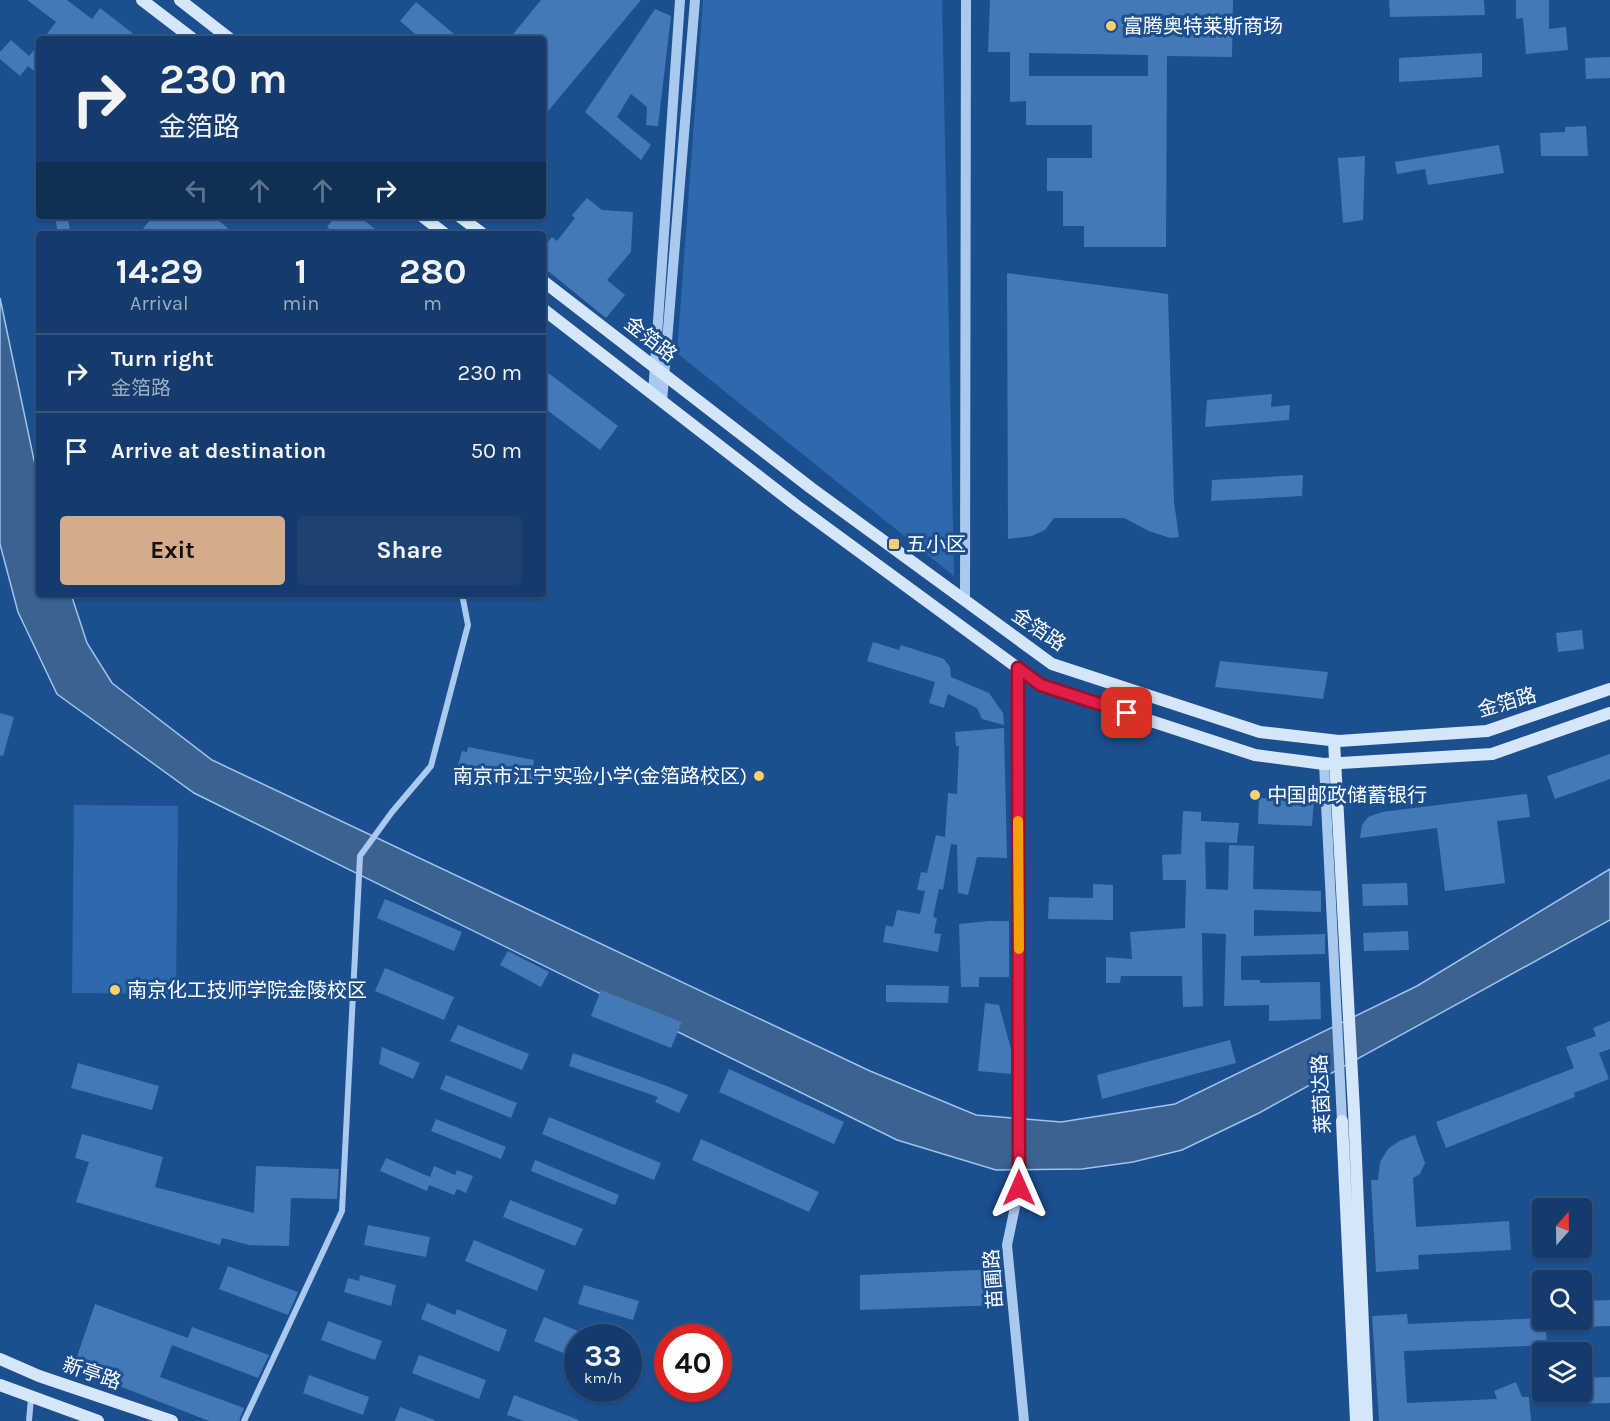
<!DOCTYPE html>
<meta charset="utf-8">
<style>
body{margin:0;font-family:Karla,"Noto Sans SC",sans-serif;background:#1d4271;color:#f1f3f6;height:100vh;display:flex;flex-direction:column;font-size:22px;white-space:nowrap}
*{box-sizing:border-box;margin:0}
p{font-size:20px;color:#9dadc1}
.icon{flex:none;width:33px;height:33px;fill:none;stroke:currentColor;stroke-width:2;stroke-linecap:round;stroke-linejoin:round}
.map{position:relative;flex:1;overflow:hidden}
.drawer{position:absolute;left:36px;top:231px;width:510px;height:366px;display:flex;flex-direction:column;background:#143b6b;border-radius:6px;box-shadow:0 2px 4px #0004,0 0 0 2px #33557e}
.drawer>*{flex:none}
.guide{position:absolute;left:36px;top:36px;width:510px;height:183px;border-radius:6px;box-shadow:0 2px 4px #0004,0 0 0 2px #33557e;background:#143b6b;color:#f1f3f6;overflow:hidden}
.needle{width:39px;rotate:20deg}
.tools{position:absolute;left:1532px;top:1198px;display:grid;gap:12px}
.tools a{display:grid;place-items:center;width:60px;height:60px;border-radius:6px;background:#143b6b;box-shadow:0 2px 4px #0004,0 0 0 2px #33557e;font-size:30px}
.speed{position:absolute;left:564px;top:1324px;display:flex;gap:12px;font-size:30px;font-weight:700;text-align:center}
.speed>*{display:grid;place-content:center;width:78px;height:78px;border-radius:50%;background:#143b6b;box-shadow:0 2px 4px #0004,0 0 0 2px #33557e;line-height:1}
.speed small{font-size:15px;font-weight:400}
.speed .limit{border:9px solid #d22;background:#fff;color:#111}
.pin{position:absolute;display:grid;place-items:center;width:51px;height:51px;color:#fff;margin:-26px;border-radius:12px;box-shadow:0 3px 9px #0006}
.me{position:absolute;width:66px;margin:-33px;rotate:0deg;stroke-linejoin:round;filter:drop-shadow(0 0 4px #0008)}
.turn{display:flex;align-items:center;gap:21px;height:126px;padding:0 24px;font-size:27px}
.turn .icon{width:78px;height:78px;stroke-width:2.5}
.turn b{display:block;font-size:42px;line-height:51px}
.lanes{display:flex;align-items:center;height:57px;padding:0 24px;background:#0003;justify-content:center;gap:30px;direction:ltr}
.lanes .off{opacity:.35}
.eta{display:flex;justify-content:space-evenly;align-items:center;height:102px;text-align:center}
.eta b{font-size:36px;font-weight:700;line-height:42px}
.button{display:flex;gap:12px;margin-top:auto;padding:12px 24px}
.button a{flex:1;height:69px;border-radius:6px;background:#d6ab8b;color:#111;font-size:24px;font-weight:700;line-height:69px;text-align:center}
.button a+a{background:#1d4271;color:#f1f3f6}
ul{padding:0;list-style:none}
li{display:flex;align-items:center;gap:18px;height:78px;padding:0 24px;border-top:2px solid #33557e}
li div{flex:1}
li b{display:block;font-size:22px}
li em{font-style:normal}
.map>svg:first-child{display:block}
.green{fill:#2e69ad}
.water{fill:#3c6290;stroke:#9cc4f0;stroke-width:1.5}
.building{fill:#4478b7;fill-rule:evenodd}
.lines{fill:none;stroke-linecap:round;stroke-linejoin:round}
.minor{stroke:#a9c9ee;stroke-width:6}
.tertiary{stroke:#a9c9ee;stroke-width:10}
.secondary{stroke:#d6e6fa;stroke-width:12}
.route-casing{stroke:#92132f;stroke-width:15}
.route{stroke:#e11d48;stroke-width:10}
.slow{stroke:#f59e0b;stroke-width:10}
.poi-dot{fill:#ffd166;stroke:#1b4f8f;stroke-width:2}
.labels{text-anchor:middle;stroke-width:6;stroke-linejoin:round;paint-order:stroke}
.poi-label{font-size:20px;fill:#fff;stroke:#1b4f8f;text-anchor:start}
.street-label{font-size:20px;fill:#fff;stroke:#1b4f8f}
</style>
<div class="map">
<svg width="1610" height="1421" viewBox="0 0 1610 1421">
<rect width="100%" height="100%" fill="#1b4f8f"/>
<path class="green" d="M703,0H942L954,576L677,353Z
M74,805L178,806L176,994L72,993Z"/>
<path class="water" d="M0,298L39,484V594H71L87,643L112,683L212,760L870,1071L976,1115L1061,1122L1175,1104L1417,986L1610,869V920L1259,1113L1182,1150L1133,1162L1082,1169L996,1170L897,1140L194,793L57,694L18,612L0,544Z"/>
<path class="building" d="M27,0H67L92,19L100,8L140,39H43L56,22Z
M541,0H641L543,117V39H509Z
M990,0H1233L1232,57L1167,56L1166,247H1084V226H1063V191H1047V158H1092V125H1026V101L1010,102V52H988ZM1029,53L1148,55V76H1029Z
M1389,0H1484L1485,15L1390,17Z
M1516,0H1549V29L1566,27L1568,50L1526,54L1523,18L1516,19Z
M416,2L460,39H421L400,21Z
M655,9L671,16L658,126L646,125L647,107L631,94L617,117L651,145L641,160L585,112Z
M11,40L29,56L39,44V75L28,66L20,76L0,59V52Z
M1482,53V77L1399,82V58Z
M1610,57V78L1586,79L1585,58Z
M1586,126L1588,156H1541L1540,133L1565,132V127Z
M1499,145L1504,173L1428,185L1425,169L1397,174L1395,162Z
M1365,156L1363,220L1343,223L1338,158Z
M587,198L602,210L633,212L631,252L607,280L625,295L606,318L543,267V248L552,237L557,241L575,218L572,215Z
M55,216H68L70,234H58Z
M153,216H213L235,234H139Z
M335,216H359L381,234H336L327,227Z
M1007,273L1168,294L1174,502L1179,537L1170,538L1149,531L1124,518H1054L1045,530L1032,536L1008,539Z
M543,369L618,426L600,450L543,407Z
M1272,394L1271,407L1290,405L1289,420L1205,427L1207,400Z
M1303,475L1302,496L1211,501L1212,480Z
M1582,630L1584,649L1558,652L1556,633Z
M873,642L899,650L901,645L944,659L950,667L951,677L989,693L1003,713L1004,725L982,719L977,708L948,694L944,708L929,703L935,682L867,661Z
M1220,661L1328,672L1323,699L1215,687Z
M0,713L14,717L3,756L0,755Z
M1004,728L1007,858L977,857L968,895L958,893L957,845L951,844L943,890L939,889L933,917L937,918L934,933L941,934L938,952L883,942L886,925L893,927L897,910L920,914L925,891L917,890L921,872L927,873L936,835L945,837L948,793L957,794L959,746H956L955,732Z
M468,747L534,760L533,766L542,767L538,783L458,765L462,751L467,752Z
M1610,754V779L1555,799L1547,776Z
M1527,794L1530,817L1497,821L1505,883L1445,891L1437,828L1360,838L1362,825L1368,817L1382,812Z
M1259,798L1314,800L1312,826L1258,824Z
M1183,811L1201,812V821L1239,823L1237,843L1205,842L1206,889L1228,890L1229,845L1254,846L1253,889L1321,891V912L1254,910V936L1325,934V954L1241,956V980H1260V983L1320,982L1321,1019L1269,1021V1005L1224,1006L1226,934L1202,933L1203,1006L1183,1007L1182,976H1121L1120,983H1106V957L1132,959L1130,932L1185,928L1186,880H1163L1162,855L1181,854Z
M1407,883L1408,905L1363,906L1362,884Z
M1093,884L1113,885V920L1048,919L1049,897L1093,898Z
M385,899L462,932L454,951L377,918Z
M989,921H1009V977H979V987H961L959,924Z
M1408,931L1409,950L1364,951L1363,933Z
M508,951L549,972L541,987L500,965Z
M385,968L454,997L444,1020L375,991Z
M886,985L949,986L948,1003L886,1002Z
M601,990L682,1022L671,1048L591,1016Z
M985,1003L999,1005L1011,1049V1074L978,1071Z
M1610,1021V1049L1599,1053L1609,1079L1574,1093L1575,1097L1446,1148L1436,1122L1574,1068L1566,1047L1596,1036L1593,1028Z
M458,1025L529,1054L522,1070L450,1041Z
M1230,1040L1236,1063L1102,1099L1097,1075Z
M382,1047L420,1063L413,1079L379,1064Z
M573,1053L667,1086L688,1095L679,1113L655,1102L658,1097L569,1066Z
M78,1063L159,1086L152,1110L71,1088Z
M729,1069L844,1122L834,1144L719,1092Z
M446,1075L517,1103L511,1118L440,1089Z
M549,1117L661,1163L654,1180L542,1134Z
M436,1119L506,1147L501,1159L431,1131Z
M82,1134L163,1157L155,1187L254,1213L256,1166L339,1169L337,1199L291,1198L289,1246L249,1245L222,1238L220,1245L76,1202L89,1162L75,1158Z
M1415,1135L1425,1163L1420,1174L1413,1178L1416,1227L1509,1221L1511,1250L1418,1255L1419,1269L1376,1272L1371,1180H1378L1380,1162L1388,1149L1399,1141Z
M701,1139L819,1192L809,1212L692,1160Z
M386,1158L430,1177L434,1166L455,1175L457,1170L473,1176L466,1193L457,1189L454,1195L429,1185L427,1191L380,1171Z
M535,1160L619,1195L615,1205L531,1171Z
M510,1200L583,1229L575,1246L503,1217Z
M368,1225L430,1237L426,1257L364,1245Z
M474,1240L545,1270L537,1291L465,1261Z
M228,1266L298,1292L288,1315L219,1289Z
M1000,1269V1305L860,1310V1275Z
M360,1275L396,1285L391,1306L344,1292L348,1278L359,1281Z
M584,1285L639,1301L633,1320L578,1304Z
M1610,1300V1326L1581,1327V1301Z
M427,1303L455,1315L457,1309L507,1330L499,1352L421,1319Z
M95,1304L188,1338L192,1327L269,1355L258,1378L172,1345L160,1377L244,1408L239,1421H209L73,1368Z
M1407,1314L1408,1324L1542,1318L1545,1320L1547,1345L1404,1351L1407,1403L1497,1399L1494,1391L1516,1382L1522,1397H1529L1531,1421H1379L1372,1316Z
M544,1317L578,1331V1359L534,1341Z
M328,1321L382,1341L375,1360L321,1340Z
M419,1355L486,1380L479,1399L412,1373Z
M309,1375L369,1397L363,1415L303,1393Z
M1610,1377V1403L1562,1404L1561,1392H1581V1378Z
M514,1395L579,1420L578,1421H524L507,1415Z
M400,1407L435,1420L434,1421H395Z"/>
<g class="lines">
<path class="minor" d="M29,1421L31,1398
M244,1421L342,1211L360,856L392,812L431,766L468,625L462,594"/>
<path class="tertiary" d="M653,394L680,0
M662,402L695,0
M965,601L966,0
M1018,668L1019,1188L1007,1245L1024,1421
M1324,764L1342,1121"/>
<path class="secondary" d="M142,0L193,39
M180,0L230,39
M422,216L445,234
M459,216L483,234
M543,281L811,488L1052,664L1260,732L1339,741L1487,731L1610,689
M543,309L797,506L1041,685L1255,755L1324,764L1492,754L1610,713
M1334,741L1354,1111L1367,1421
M1342,1121L1356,1421
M0,1359L39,1376L172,1421
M0,1385L98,1421"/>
</g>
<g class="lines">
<g class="route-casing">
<path id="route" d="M1019,1188L1018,668L1041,685L1127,713"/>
</g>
<use href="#route" class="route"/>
<path class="slow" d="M1018,821L1019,949"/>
</g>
<g class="poi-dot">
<circle cx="1111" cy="26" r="6"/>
<rect x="888" y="538" width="12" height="12" rx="3"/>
<circle cx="759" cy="776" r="6"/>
<circle cx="1255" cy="795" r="6"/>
<circle cx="115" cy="990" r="6"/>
</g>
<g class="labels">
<g class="poi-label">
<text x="1123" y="33">富腾奥特莱斯商场</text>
<text x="906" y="551">五小区</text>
<text x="747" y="783" text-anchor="end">南京市江宁实验小学(金箔路校区)</text>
<text x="1267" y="802">中国邮政储蓄银行</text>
<text x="127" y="997">南京化工技师学院金陵校区</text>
</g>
<g class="street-label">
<text transform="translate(651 339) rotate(38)" y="7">金箔路</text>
<text transform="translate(1039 629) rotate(34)" y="7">金箔路</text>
<text transform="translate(1507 702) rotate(-16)" y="7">金箔路</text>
<text transform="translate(1321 1094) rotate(-93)" y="7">莱茵达路</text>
<text transform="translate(993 1279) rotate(-94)" y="7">苗圃路</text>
<text transform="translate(92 1373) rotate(19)" y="7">新亭路</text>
</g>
</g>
</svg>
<div class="tools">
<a><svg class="needle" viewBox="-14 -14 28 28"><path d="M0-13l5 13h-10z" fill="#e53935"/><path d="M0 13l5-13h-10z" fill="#9dadc1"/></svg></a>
<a><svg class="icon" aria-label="search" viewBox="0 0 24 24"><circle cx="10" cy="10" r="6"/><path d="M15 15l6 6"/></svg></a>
<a><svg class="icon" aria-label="layers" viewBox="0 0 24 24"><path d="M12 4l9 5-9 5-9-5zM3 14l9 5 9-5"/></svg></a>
</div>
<div class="speed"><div>33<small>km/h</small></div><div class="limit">40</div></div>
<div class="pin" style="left:1127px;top:713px;background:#d93025"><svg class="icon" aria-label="arrive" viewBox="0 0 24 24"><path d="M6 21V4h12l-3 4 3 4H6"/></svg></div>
<svg class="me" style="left:1019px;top:1188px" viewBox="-20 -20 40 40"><path d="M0-17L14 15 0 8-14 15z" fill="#e11d48" stroke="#fff" stroke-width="4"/></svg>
<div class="guide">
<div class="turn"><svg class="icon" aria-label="right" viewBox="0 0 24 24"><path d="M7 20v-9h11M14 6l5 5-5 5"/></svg><div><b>230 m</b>金箔路</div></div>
<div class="lanes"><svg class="icon off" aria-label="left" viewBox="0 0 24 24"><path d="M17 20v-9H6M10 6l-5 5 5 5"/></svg><svg class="icon off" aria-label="ahead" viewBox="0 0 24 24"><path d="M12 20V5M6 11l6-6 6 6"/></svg><svg class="icon off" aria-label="ahead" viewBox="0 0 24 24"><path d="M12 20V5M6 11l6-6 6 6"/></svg><svg class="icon" aria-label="right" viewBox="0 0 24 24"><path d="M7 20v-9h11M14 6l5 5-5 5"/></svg></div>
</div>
<section class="drawer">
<div class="eta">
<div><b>14:29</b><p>Arrival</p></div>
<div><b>1</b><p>min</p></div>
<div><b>280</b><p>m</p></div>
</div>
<ul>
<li><svg class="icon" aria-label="right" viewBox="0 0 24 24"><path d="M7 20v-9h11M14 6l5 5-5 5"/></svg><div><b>Turn right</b><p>金箔路</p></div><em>230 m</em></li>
<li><svg class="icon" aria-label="arrive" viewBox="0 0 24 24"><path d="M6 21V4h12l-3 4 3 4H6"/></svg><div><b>Arrive at destination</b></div><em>50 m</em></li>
</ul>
<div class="button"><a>Exit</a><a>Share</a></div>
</section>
</div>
